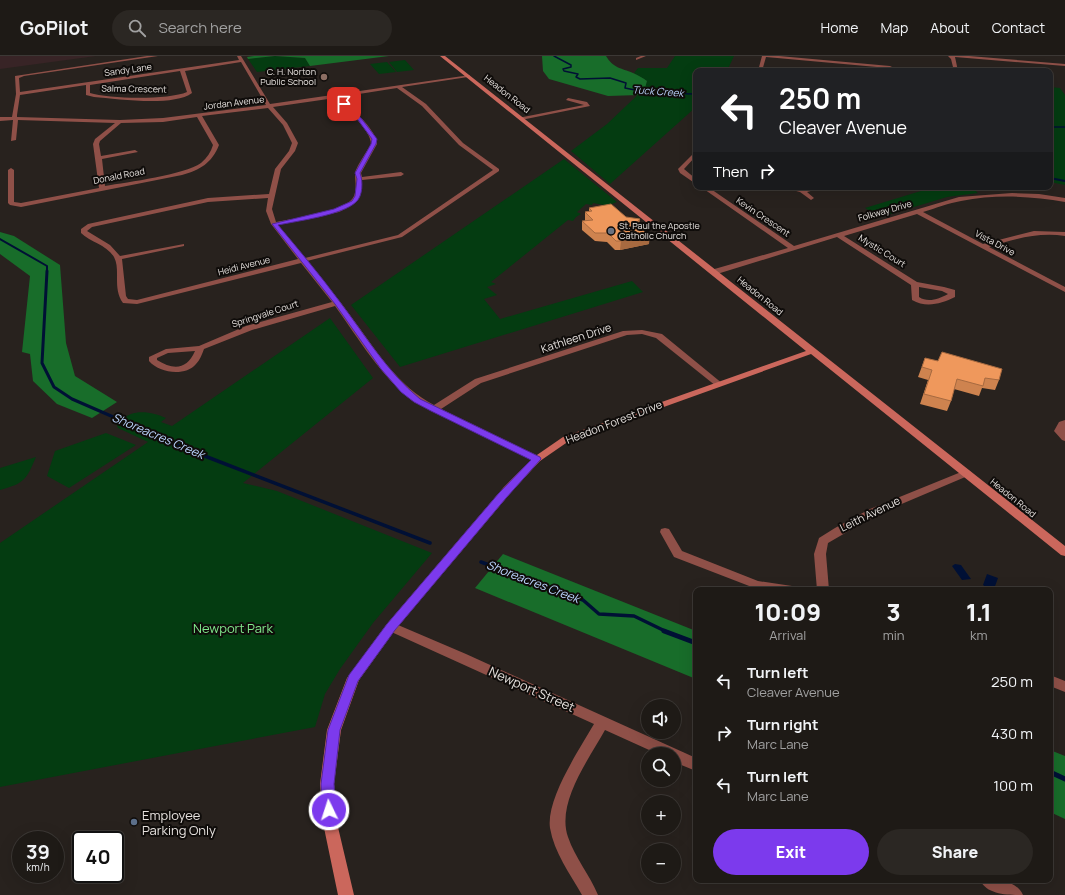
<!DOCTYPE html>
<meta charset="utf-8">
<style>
body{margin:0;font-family:Manrope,sans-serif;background:#2b2723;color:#f1f3f6;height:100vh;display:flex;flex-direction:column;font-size:15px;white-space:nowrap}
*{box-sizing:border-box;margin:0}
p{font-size:13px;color:#a1a1a1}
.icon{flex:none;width:22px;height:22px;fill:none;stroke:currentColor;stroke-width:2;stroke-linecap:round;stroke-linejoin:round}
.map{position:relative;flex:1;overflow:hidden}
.details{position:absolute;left:693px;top:531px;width:360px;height:296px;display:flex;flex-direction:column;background:#1e1a16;border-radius:8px;box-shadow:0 4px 16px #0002,0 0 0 1px #3c3835}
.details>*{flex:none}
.hud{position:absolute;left:693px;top:12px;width:360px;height:122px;border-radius:8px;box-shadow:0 4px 16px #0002,0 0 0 1px #3c3835;background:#202124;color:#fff;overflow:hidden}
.controls{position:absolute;left:641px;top:643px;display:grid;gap:8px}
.controls a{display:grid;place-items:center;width:40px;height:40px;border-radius:50%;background:#1e1a16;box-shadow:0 4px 16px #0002,0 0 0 1px #3c3835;font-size:20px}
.speed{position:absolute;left:12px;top:775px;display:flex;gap:8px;font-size:20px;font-weight:700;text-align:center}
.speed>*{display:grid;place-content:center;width:52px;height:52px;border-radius:50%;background:#1e1a16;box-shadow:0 4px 16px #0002,0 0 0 1px #3c3835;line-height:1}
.speed small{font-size:10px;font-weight:400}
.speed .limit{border:2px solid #111;border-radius:6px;background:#fff;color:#111}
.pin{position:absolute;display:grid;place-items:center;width:34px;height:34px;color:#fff;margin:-17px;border-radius:8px;box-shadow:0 2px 6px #0006}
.me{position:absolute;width:44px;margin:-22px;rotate:356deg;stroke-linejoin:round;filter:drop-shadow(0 0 3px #0008)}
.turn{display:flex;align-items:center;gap:14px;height:84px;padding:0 20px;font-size:18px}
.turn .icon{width:52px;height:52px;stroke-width:2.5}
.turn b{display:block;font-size:28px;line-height:34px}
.then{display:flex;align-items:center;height:38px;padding:0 20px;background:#0003;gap:8px;font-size:15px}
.eta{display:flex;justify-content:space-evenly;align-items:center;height:68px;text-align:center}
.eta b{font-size:24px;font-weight:800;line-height:28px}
.action{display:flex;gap:8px;margin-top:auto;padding:8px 20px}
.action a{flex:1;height:46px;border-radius:24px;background:#7c3aed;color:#fff;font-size:16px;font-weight:800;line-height:46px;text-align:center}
.action a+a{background:#2b2723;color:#f1f3f6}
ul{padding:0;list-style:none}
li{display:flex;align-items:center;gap:12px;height:52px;padding:0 20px}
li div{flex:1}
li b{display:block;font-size:15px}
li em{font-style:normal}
header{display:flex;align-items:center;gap:24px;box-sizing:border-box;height:56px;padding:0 20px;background:#1e1a16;border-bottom:1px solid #3c3835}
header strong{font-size:19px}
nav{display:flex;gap:22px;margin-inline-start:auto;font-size:14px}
.search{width:280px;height:36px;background:#2b2723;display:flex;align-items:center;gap:10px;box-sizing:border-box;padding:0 14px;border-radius:22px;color:#a1a1a1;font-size:15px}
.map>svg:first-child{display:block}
.commercial{fill:#382426}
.green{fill:#043c11}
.forest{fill:#186d2a}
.water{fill:#001035}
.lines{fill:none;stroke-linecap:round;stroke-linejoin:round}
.stream-far4{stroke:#001035;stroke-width:1.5}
.stream-far3{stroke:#001035;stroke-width:2}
.stream-far2{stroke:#001035;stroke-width:3}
.stream-far1{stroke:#001035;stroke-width:3.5}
.stream{stroke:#001035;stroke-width:5}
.street{fill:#8f5048;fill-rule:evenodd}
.secondary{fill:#cb675c;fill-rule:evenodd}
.wall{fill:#ce834f}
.shaded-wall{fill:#a76a40}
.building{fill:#ef985c;stroke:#a76a40}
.route{fill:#7c3aed;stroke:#51269a}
.education-dot{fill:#8d6e63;stroke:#0f0c0a;stroke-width:1.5}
.worship-dot{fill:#6b7280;stroke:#0f0c0a;stroke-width:1.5}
.service-dot{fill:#5c6f8a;stroke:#0f0c0a;stroke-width:1.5}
.labels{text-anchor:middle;stroke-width:4;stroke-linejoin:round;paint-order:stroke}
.far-street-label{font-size:9px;fill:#e6e1de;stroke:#0f0c0a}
.far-poi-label{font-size:9px;fill:#e6e1de;stroke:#0f0c0a;text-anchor:end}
.far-water-label{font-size:10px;font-style:italic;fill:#bad3fc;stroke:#0f0c0a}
.street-label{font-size:11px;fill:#e6e1de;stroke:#0f0c0a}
.water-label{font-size:12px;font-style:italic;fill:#bad3fc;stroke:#0f0c0a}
.near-park-label{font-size:13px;fill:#81e88c;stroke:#0f0c0a}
.near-street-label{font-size:13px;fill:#e6e1de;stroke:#0f0c0a}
.near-poi-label{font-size:13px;fill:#e6e1de;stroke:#0f0c0a;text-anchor:start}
</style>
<header>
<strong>GoPilot</strong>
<div class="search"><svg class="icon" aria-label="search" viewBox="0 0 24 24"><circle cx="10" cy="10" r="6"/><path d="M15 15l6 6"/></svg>Search here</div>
<nav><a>Home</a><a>Map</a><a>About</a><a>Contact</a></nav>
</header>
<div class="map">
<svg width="1065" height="839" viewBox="0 0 1065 839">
<rect width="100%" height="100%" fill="#28221e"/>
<path class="commercial" d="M0,0H96L0,13Z"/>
<path class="green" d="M275,0L305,2L310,10L257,16L248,3Z
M675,0H734L727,15H696V51L610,128L571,95L607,68L645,32L647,25L634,17L638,12H667Z
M405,4L414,14L397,16L389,6Z
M387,6L396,16L379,18L370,8Z
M1050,31L1060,32L1065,39V129L1050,126Z
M564,103L617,146L603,151L604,149L593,147L592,149L586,148L577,156L581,158L576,161L573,165L568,164L491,226L496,228L487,231L497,239L484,243L500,263L632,225L643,236L400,311L351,249Z
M934,131H971L978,137L947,141L881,161L865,152Z
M330,262L373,322L243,427L277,435L432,497L373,567L340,613L325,638L315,671L0,731V487L148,386L118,372L116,367C121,364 126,360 131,358C141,354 156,357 166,362L161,366L172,370Z
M106,377L136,389L69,432L47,420L55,395Z
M36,401C26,424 25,427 0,434V412Z"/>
<path class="forest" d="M254,0H389L310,10L305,2L275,0L248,3L247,1Z
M542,0H606C613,12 621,12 633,17C638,19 643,22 647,25L645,32L639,39L608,40L549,23L543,15Z
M0,176L14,180L60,209L66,287L75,320L117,346L92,362L57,348L33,325L30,298L22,296L30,220L0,198Z
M503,498L696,575V623L475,532Z
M1050,694L1065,700V763L1050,756Z"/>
<path class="water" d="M955,508L961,509L971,523L962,524L952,510Z
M987,518L998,522L994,533H988L983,529Z"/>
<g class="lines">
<path class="stream-far4" d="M554,0L571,9V11L563,13L564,15L578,18L576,21L580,23L610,22L626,27L625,32L650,37L696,38
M1050,71H1065"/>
<path class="stream-far3" d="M1050,122L1065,125
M0,183L47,210V216"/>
<path class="stream-far2" d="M47,215L42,307L54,331L72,343L141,373"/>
<path class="stream-far1" d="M138,372L197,397L430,487
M481,506L583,544L599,558L634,560L667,576"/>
<path class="stream" d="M664,575L696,587
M1050,716L1065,723"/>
<path class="street" d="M147,0H158L24,20L19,22L20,36L239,4L237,0H241L270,48L470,19L468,21L402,31L426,48L463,87L499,113V115L402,181L307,205C324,225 340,245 355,266C378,297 398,330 434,349L475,323L623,275L642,274L662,278L723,328L719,331L716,330L656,282L642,278L627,279L481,327L441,353L540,401L542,403L540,405L537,406L414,346C381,321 359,283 335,250L252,274L204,293C202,298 200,304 196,308C185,321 159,317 149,305V301L166,293L199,290L246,270L332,246L301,207L137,248L123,247C112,232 121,214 114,201C107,189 90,186 81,177V173L88,168L208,142L269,138L275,113L289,95L292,87L283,69L268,52L202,60L219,89C212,107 200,114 182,119L21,151L10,149L8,147V114L11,112L14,114V146L21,147L99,132L93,88L95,83L115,67L18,64L16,84L11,85L13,64L0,65V61H12L16,38L15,20ZM241,6L266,49L163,62L120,64L17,61V59L20,39L86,29V39L94,41C118,43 173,51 192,37L185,15ZM180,15L187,36C169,44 109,43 90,37V29ZM397,32L422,50L459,89L493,114L398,179L305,202L278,169L339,156C354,149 363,142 362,124L401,120L404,118L401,116L362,121L361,117L377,88C377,74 350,51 340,41ZM335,42C345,51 371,74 371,88C368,94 355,112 355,118C355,126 357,132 354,140C347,157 294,162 276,166L272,153L281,113L295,95L298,87L287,67L273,51ZM197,61L213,89C211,96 207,102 201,107C184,119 128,126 105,130L102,103L138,96L135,94L101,100L99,88L100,85L121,67L163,66ZM268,142L266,155L271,168L298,203L137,244L128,243L126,240L122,203L184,190V188L120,200L110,189L87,175L92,171L208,146ZM195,295C187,314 173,314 157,304V302L168,297Z
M641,0H646L636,4V2Z
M762,0H779L890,10L892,11L893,15H889L888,12L766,1L762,15H758Z
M948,0H969L1065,8V10L955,1L958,15H954L951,3Z
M568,42L587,46L590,50L521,64L518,62L584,49L566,44Z
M696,95V100L684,113L696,123V128L680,117L678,113Z
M701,131H708L794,190L959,141L1012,137L1039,138L1065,142V146C1031,140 996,138 961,145C949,147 936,152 923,156L983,188L1034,175L1065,176V180C1038,176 1015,183 989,191L1065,231V236L917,158L844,180L917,226L944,231L955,234V241C941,248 926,252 912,244L911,229L837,181L717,218H711V214L788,192ZM919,231L942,235L948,238C939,243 928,247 919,241Z
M781,131L802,133L825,131L807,136L814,142L811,144L800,136Z
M1065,364V385L1062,384L1054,375L1059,366Z
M966,414L970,415L971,417L970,419L878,458L828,487L826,498L829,534H817L814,498L819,482L835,472L870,453Z
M665,472L669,473L682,495L758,525L792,530L796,531L798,534L757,533L674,501L660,476L661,473Z
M391,566L466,598L696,702V715L674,706V698H658L605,674C589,703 556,747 568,781C575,802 590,819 598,839H582C570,818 554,796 550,772C546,743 579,694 594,668L387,574L385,571L387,568Z
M1050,619L1065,625V636L1050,630Z
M980,824C995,824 1016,823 1023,839C1008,839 987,839 980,824Z"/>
<path class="secondary" d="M440,0H445L1065,490V500L1061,499L811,298L569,385L540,405L512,435L395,574L359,624L341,674L334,728L337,767L354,839H338L323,767L320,728L327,674L347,622L387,568L504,431L534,401L563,381L806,295Z"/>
</g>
<path class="wall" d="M589,152L639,171L649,188L620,194H615L607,186L595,185L582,174V165H585V156L589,155Z
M925,302L999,324L995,334L982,332L979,340L954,333L951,345L947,355L920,348L928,324L918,321Z"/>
<path class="shaded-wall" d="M640,163L639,171L636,168Z
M650,179L649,188L620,194L621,185Z"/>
<path class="building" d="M611,148L626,161L640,163L636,168L650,179L621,185H616L608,177H595L582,165L593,164L585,156L592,155L589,152Z
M942,296L1002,313L999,324L985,322L983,330L957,323L951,345L924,338L932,314L922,311L925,302L938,305Z"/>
<path class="route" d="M342,47H345L361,62L377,83L376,88L360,117C363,125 363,140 356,146C343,159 297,165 278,169C299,194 320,219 340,246C365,279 387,316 420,343L540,401L541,403L506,442L395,574L358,625L340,674L334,728L336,754L334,759L329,760L324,759L322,754L321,728L328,674L349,619L387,568L499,437L531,404L431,355L414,346L401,336L381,313L335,248L272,168L334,153L352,145L355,140L357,123L355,117L371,88L372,83L358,64L342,49Z"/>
<circle class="education-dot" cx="324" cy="21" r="4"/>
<circle class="worship-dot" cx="611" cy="175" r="4"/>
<circle class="service-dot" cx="134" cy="766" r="4"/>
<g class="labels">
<g class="far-street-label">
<text transform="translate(128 14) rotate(-8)" y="3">Sandy Lane</text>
<text transform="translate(134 33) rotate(1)" y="3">Salma Crescent</text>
<text transform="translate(507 38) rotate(38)" y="3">Headon Road</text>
<text transform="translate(234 47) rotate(-7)" y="3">Jordan Avenue</text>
<text transform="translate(119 120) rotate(-11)" y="3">Donald Road</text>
<text transform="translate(885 155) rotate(-16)" y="3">Folkway Drive</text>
<text transform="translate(763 161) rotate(34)" y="3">Kevin Crescent</text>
<text transform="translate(995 187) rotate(28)" y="3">Vista Drive</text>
<text transform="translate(882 195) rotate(32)" y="3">Mystic Court</text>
<text transform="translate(244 210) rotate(-14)" y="3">Heidi Avenue</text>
<text transform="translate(760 240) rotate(39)" y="3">Headon Road</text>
<text transform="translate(265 258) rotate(-18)" y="3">Springvale Court</text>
<text transform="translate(1013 442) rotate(39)" y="3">Headon Road</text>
</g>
<g class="far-poi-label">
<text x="316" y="19">C. H. Norton<tspan x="316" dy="10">Public School</tspan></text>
<text x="619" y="173" text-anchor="start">St. Paul the Apostle<tspan x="619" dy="10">Catholic Church</tspan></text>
</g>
<g class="far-water-label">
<text transform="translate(658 35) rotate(4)" y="4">Tuck Creek</text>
</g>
<g class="street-label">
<text transform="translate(576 282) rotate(-18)" y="4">Kathleen Drive</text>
<text transform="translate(614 366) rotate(-21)" y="4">Headon Forest Drive</text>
<text transform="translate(870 458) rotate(-26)" y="4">Leith Avenue</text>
</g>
<g class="water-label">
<text transform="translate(158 380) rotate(23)" y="4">Shoreacres Creek</text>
<text transform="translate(533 526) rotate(21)" y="4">Shoreacres Creek</text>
</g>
<g class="near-park-label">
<text x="233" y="577">Newport Park</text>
</g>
<g class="near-street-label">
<text transform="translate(532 633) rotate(24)" y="5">Newport Street</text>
</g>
<g class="near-poi-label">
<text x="142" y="764">Employee<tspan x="142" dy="15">Parking Only</tspan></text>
</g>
</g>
</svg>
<div class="controls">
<a><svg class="icon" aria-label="sound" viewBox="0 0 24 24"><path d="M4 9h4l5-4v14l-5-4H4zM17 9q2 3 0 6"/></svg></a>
<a><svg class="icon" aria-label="search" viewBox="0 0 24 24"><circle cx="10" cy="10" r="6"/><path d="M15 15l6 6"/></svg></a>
<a>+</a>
<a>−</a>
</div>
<div class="speed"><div>39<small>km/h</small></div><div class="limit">40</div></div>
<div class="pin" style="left:344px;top:48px;background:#d93025"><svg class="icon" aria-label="arrive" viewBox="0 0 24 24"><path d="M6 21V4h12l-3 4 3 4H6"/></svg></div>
<svg class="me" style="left:329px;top:754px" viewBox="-20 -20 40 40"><circle r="17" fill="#7c3aed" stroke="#fff" stroke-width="3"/><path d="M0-11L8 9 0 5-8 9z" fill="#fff"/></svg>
<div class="hud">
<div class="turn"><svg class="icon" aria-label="left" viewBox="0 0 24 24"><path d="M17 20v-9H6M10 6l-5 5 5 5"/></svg><div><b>250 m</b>Cleaver Avenue</div></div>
<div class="then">Then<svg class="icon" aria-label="right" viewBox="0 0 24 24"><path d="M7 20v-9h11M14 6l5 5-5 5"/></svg></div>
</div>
<section class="details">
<div class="eta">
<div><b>10:09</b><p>Arrival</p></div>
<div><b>3</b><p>min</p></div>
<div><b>1.1</b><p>km</p></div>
</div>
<ul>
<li><svg class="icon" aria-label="left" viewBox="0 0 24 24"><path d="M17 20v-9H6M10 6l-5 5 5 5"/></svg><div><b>Turn left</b><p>Cleaver Avenue</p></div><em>250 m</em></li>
<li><svg class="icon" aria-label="right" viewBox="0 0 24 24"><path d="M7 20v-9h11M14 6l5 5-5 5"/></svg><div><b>Turn right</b><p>Marc Lane</p></div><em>430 m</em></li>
<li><svg class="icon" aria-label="left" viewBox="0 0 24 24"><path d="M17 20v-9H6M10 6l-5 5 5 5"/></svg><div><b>Turn left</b><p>Marc Lane</p></div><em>100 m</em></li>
</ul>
<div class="action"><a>Exit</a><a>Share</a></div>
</section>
</div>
